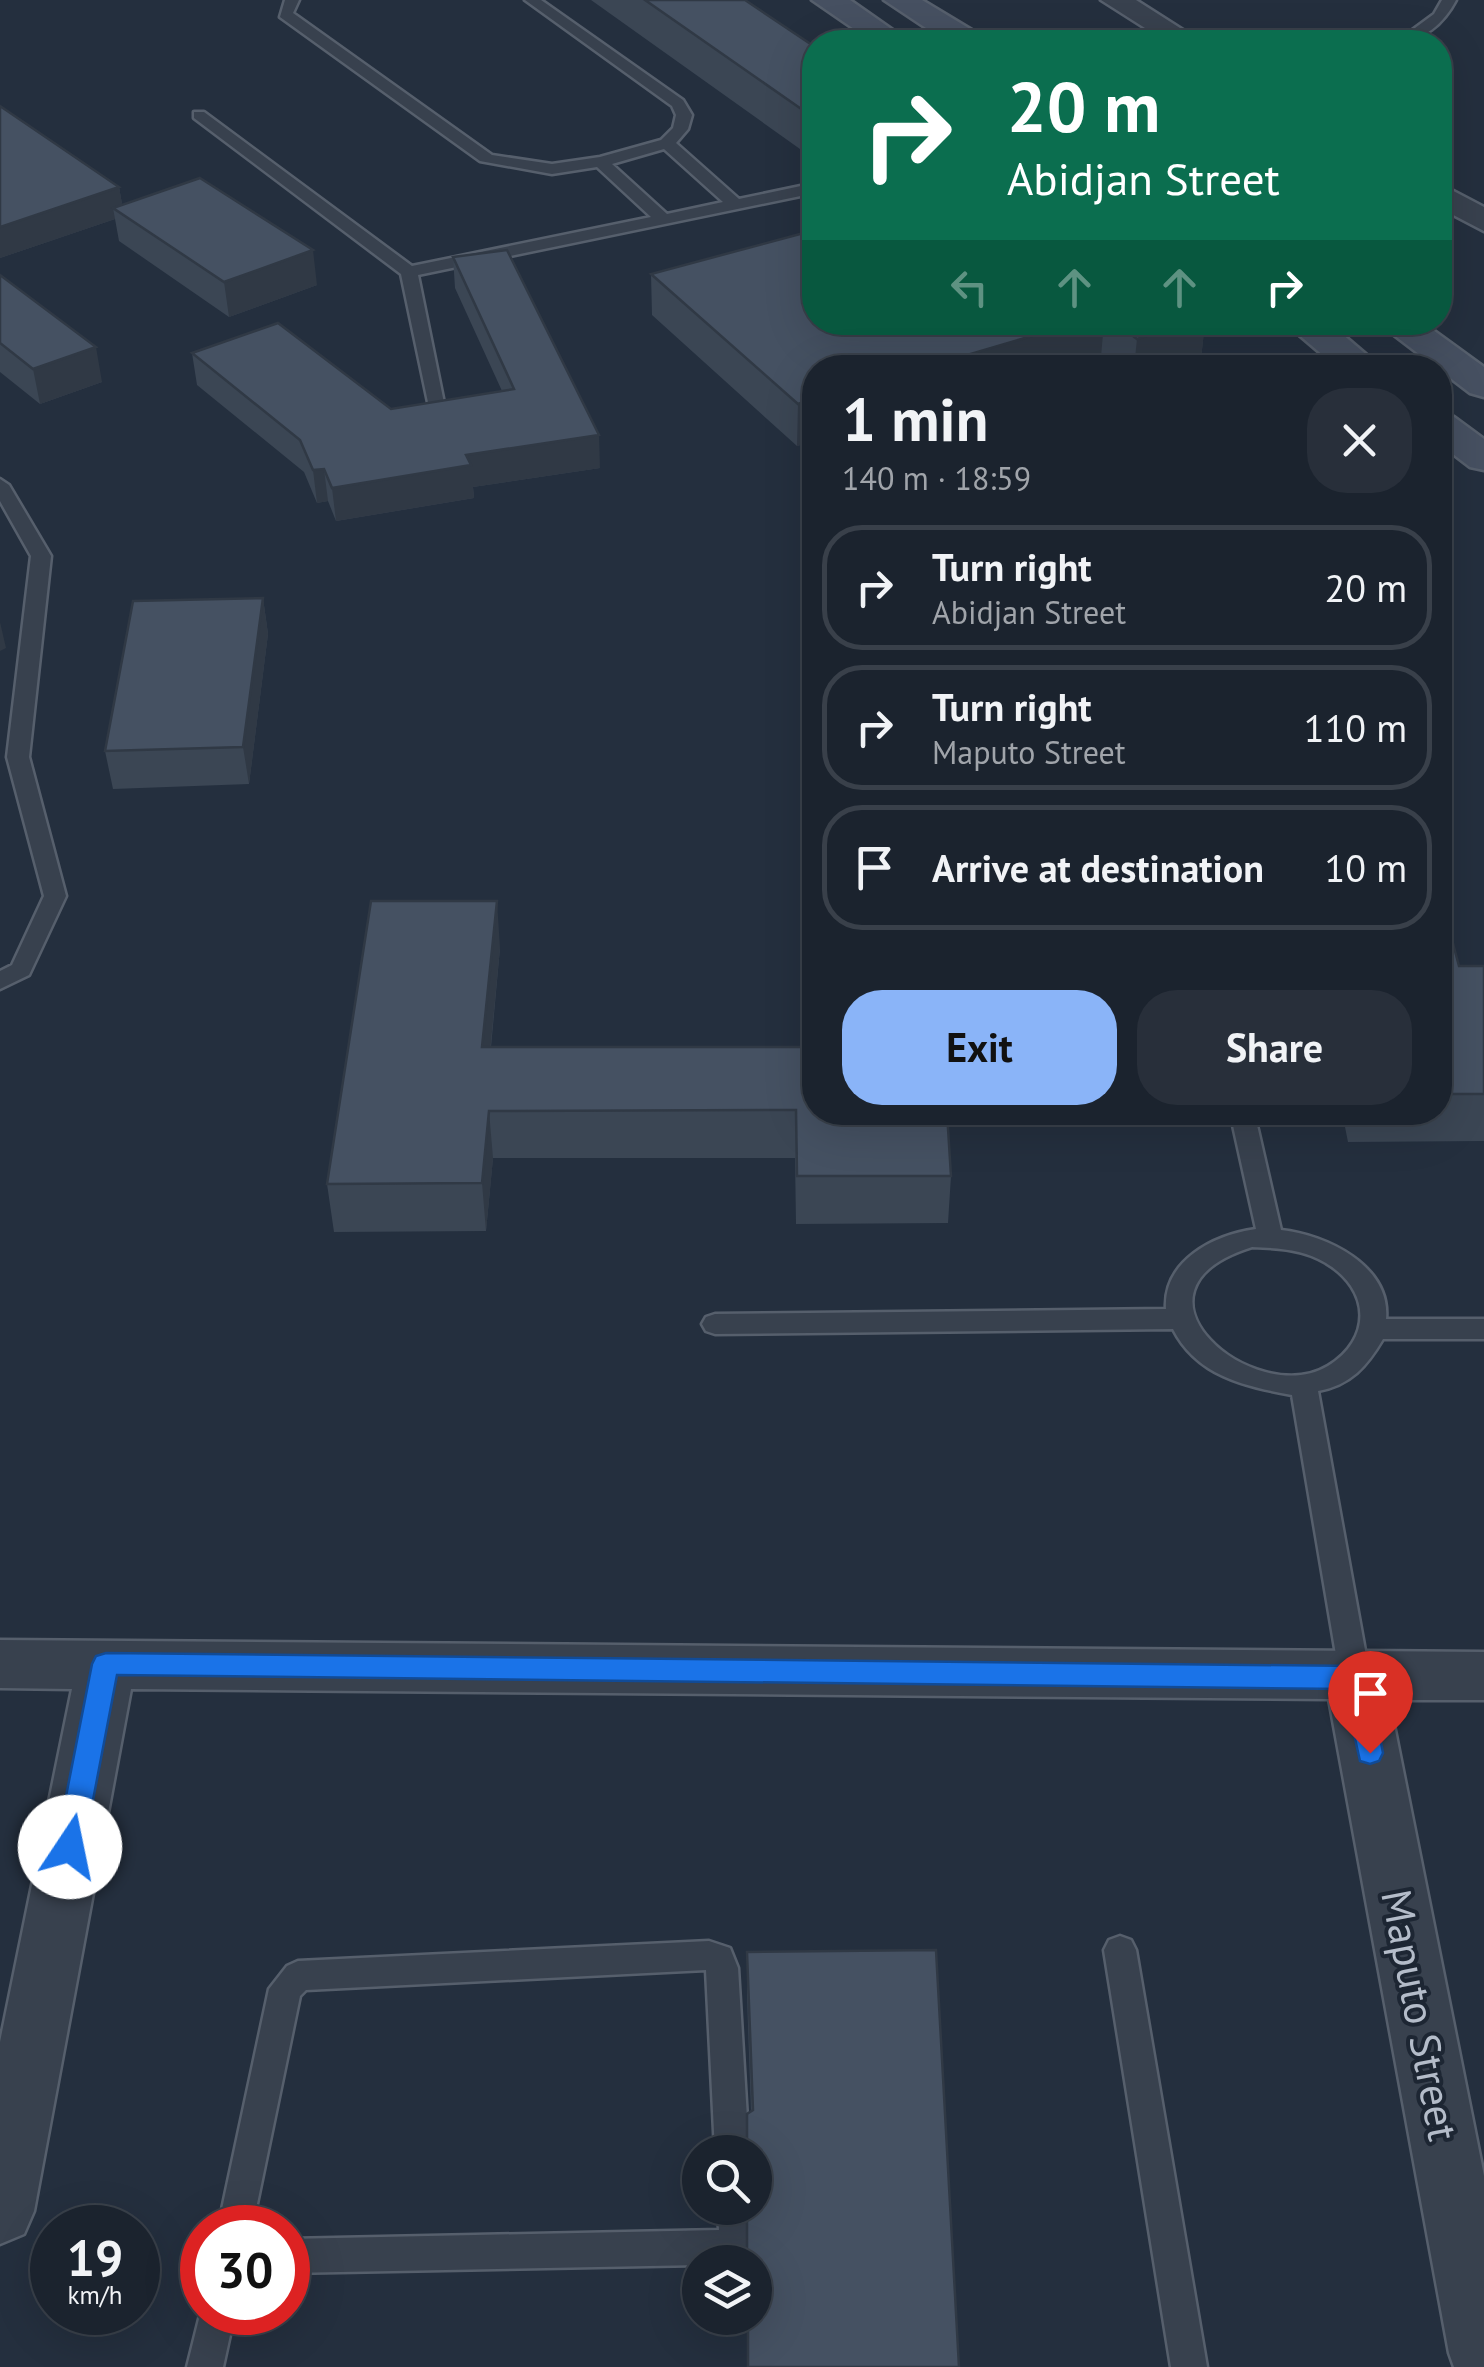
<!DOCTYPE html>
<meta charset="utf-8">
<style>
body{margin:0;font-family:"PT Sans",sans-serif;background:#282f3a;color:#f1f3f6;height:100vh;display:flex;flex-direction:column;font-size:38px;white-space:nowrap}
*{box-sizing:border-box;margin:0}
p{font-size:32px;color:#a0a4aa}
.icon{flex:none;width:55px;height:55px;fill:none;stroke:currentColor;stroke-width:2;stroke-linecap:round;stroke-linejoin:round}
.map{position:relative;flex:1;overflow:hidden}
.drawer{position:absolute;left:802px;top:355px;width:650px;height:770px;display:flex;flex-direction:column;background:#1b232e;border-radius:40px;box-shadow:0 10px 40px #0002,0 0 0 2px #39404a}
.drawer>*{flex:none}
.hud{position:absolute;left:802px;top:30px;width:650px;height:305px;border-radius:40px;box-shadow:0 10px 40px #0002,0 0 0 2px #39404a;background:#0b6e4f;color:#fff;overflow:hidden}
.tools{position:absolute;left:682px;top:2135px;display:grid;gap:20px}
.tools a{display:grid;place-items:center;width:90px;height:90px;border-radius:50%;background:#1b232e;box-shadow:0 10px 40px #0002,0 0 0 2px #39404a;font-size:50px}
.speed{position:absolute;left:30px;top:2205px;display:flex;gap:20px;font-size:50px;font-weight:700;text-align:center}
.speed>*{display:grid;place-content:center;width:130px;height:130px;border-radius:50%;background:#1b232e;box-shadow:0 10px 40px #0002,0 0 0 2px #39404a;line-height:1}
.speed small{font-size:25px;font-weight:400}
.speed .limit{border:15px solid #d22;background:#fff;color:#111}
.pin{position:absolute;display:grid;place-items:center;width:85px;height:85px;color:#fff;margin:-102px -42px;border-radius:50% 50% 50% 0;rotate:-45deg;box-shadow:0 0 10px #0007}
.pin .icon{rotate:45deg}
.me{position:absolute;width:110px;margin:-55px;rotate:11deg;stroke-linejoin:round;filter:drop-shadow(0 0 8px #0008)}
.turn{display:flex;align-items:center;gap:35px;height:210px;padding:0 40px;font-size:45px}
.turn .icon{width:130px;height:130px;stroke-width:2.5}
.turn b{display:block;font-size:70px;line-height:85px}
.lanes{display:flex;align-items:center;height:95px;padding:0 40px;background:#0003;justify-content:center;gap:50px;direction:ltr}
.lanes .off{opacity:.35}
.round{display:grid;place-items:center;flex:none;width:105px;height:105px;border-radius:40px;background:#282f3a}
.summary{display:flex;align-items:center;justify-content:space-between;height:170px;padding:0 40px}
h1{font-size:60px;font-weight:800;line-height:75px}
.primary-button{display:flex;gap:20px;margin-top:auto;padding:20px 40px}
.primary-button a{flex:1;height:115px;border-radius:40px;background:#8ab4f8;color:#111;font-size:40px;font-weight:800;line-height:115px;text-align:center}
.primary-button a+a{background:#282f3a;color:#f1f3f6}
ul{padding:0;list-style:none}
li{display:flex;align-items:center;gap:30px;height:125px;margin:0 20px 15px;padding:0 20px;border:5px solid #39404a;border-radius:40px}
li div{flex:1}
li b{display:block;font-size:38px}
li em{font-style:normal}
.map>svg:first-child{display:block}
.lines{fill:none;stroke-linecap:round;stroke-linejoin:round}
.lane-casing{stroke:#565f6c;stroke-width:5}
.street-casing{stroke:#565f6c;stroke-width:5}
.secondary-casing{stroke:#565f6c;stroke-width:5}
.lane{fill:#38414e;fill-rule:evenodd}
.street{fill:#38414e;fill-rule:evenodd}
.secondary{fill:#465061;fill-rule:evenodd}
.wall{fill:#3b4654}
.shaded-wall{fill:#303945}
.building{fill:#455162;stroke:#303945;stroke-width:2.5}
.route{fill:#1a73e8;stroke:#114b97;stroke-width:2.5}
.labels{text-anchor:middle;stroke-width:8;stroke-linejoin:round;paint-order:stroke}
.near-street-label{font-size:42px;fill:#b4bcc9;stroke:#1d2633}
</style>
<div class="map">
<svg width="1484" height="2367" viewBox="0 0 1484 2367">
<rect width="100%" height="100%" fill="#242f3e"/>
<g class="lines">
<g class="lane-casing">
<path id="lane" d="M285,0H299L293,13L492,155L552,164L600,157L661,140L673,128L676,115L672,106L525,0H541L683,100L692,115L688,129L676,143L739,199L815,183V193L418,275L444,403L435,408L429,407L401,274L194,118V112H204L412,266L651,217L597,167L552,174L480,161L280,17ZM664,149L723,202L667,214L612,164Z
M1442,0H1456C1444,23 1423,42 1396,42L1434,14Z
M0,479L9,485L51,556L29,757L66,896L29,975L0,989V971L12,965L44,896L7,757L31,556L0,501Z
M1230,1112H1254L1281,1230C1327,1235 1391,1266 1386,1319H1484V1339H1383C1367,1366 1351,1385 1318,1391L1370,1678L1365,1687L1355,1690L1345,1687L1340,1678L1292,1395C1244,1386 1197,1376 1173,1329L715,1334L706,1331L702,1324L706,1317L715,1314L1166,1309C1163,1261 1213,1235 1256,1229ZM1252,1247C1277,1248 1304,1249 1326,1263C1371,1290 1372,1339 1328,1366C1255,1410 1111,1291 1252,1247Z
M1120,1936L1131,1940L1136,1950L1207,2367H1171L1104,1950L1109,1940Z
M709,1941L730,1948L738,1968L749,2152H715L706,1970L306,1990L300,1996L252,2228H218L269,1989L287,1966L298,1961Z
M718,2208H752L753,2235L744,2259L700,2265L288,2273V2239L719,2230Z
M202,2307V2312H235L223,2367H187Z"/>
</g>
<g class="street-casing">
<path id="street" d="M1101,0H1136L1202,42H1167Z
M1440,184L1484,207V231L1440,208Z
M0,1640L1484,1652V1700H1389L1484,2176V2367H1454L1449,2353L1329,1699L131,1689L34,2211L24,2234L0,2244V2042L72,1689L0,1688Z"/>
</g>
<g class="secondary-casing">
<path id="secondary" d="M812,0H850L910,42H873Z
M884,0H922L980,35L985,42H947Z
M1284,322H1328L1382,368H1338Z
M1377,322H1422L1484,367V397L1470,393Z
M1440,413L1454,417L1484,439V470L1470,467L1440,444Z"/>
</g>
<use href="#lane" class="lane"/>
<use href="#street" class="street"/>
<use href="#secondary" class="secondary"/>
</g>
<path class="wall" d="M591,0H745L815,47L807,154Z
M0,106L119,187L122,204L317,285L229,317L119,241L115,219L0,258Z
M453,257L600,468L473,487L474,498L336,521L328,501L317,503L304,472L197,385L192,353L391,409L502,391L455,288Z
M651,274L815,322H1205L1201,359L1174,368H1116L1101,357L797,446L652,315Z
M0,275L102,382L40,404L0,372Z
M263,598L268,634L249,784L113,789L105,751Z
M805,884L951,1176L948,1223L796,1224L795,1158H493L486,1231L334,1232L327,1184L500,948L491,1047H806Z
M1440,895L1459,966H1484V1141L1348,1142L1342,1112H1440Z
M936,1950L755,2208V2152L751,2111L747,1996V1952Z"/>
<path class="shaded-wall" d="M815,111V152L807,154V113Z
M119,187L124,215L113,208L115,219L0,258V227Z
M313,250L317,285L229,317L224,282Z
M1079,322H1104L1101,357L1063,368H923Z
M1189,322H1205L1201,359L1174,368H1134L1137,339Z
M96,347L102,382L40,404L33,369Z
M815,398V441L797,446L798,404Z
M599,435L600,468L473,487L474,498L336,521L332,488L466,455Z
M324,469L328,501L317,503L313,470Z
M263,598L268,634L249,784L243,747Z
M0,622L6,648L0,651Z
M497,901L500,948L486,1094L482,1047Z
M489,1111L493,1158L486,1231L482,1183Z"/>
<path class="building" d="M645,0H745L815,47V111L807,113Z
M0,106L119,187L0,227Z
M200,178L313,250L224,282L113,208Z
M815,230V322H1079L923,368H815V398L798,404L651,274Z
M507,250L599,435L466,455L471,465L332,488L324,469L313,470L300,440L192,353L278,323L391,409L514,389L453,257Z
M0,275L96,347L33,369L0,343Z
M1115,322H1189L1137,339Z
M263,598L243,747L105,751L133,601Z
M805,884H815V1112H947L951,1176H797L796,1110L489,1111L482,1183L327,1184L371,901H497L482,1047H808Z
M1440,895L1459,966H1484V1094H1440Z
M936,1950L959,2367H748V2318H755V2262H747V2220L752,2208H755L757,2194L755,2152H747V2114L753,2110L747,1952Z"/>
<path class="route" d="M106,1653L1356,1666L1365,1670L1369,1678L1383,1753L1379,1761L1370,1764L1360,1761L1344,1689L117,1675L84,1847L80,1856L70,1859L60,1856L56,1847L92,1664L96,1656Z"/>
<g class="labels">
<g class="near-street-label">
<text transform="translate(1420 2015) rotate(79)" y="15">Maputo Street</text>
</g>
</g>
</svg>
<div class="tools">
<a><svg class="icon" aria-label="search" viewBox="0 0 24 24"><circle cx="10" cy="10" r="6"/><path d="M15 15l6 6"/></svg></a>
<a><svg class="icon" aria-label="layers" viewBox="0 0 24 24"><path d="M12 4l9 5-9 5-9-5zM3 14l9 5 9-5"/></svg></a>
</div>
<div class="speed"><div>19<small>km/h</small></div><div class="limit">30</div></div>
<div class="pin" style="left:1370px;top:1753px;background:#d93025"><svg class="icon" aria-label="arrive" viewBox="0 0 24 24"><path d="M6 21V4h12l-3 4 3 4H6"/></svg></div>
<svg class="me" style="left:70px;top:1847px" viewBox="-20 -20 40 40"><circle r="19" fill="#fff"/><path d="M0-13L10 11 0 6-10 11z" fill="#1a73e8"/></svg>
<div class="hud">
<div class="turn"><svg class="icon" aria-label="right" viewBox="0 0 24 24"><path d="M7 20v-9h11M14 6l5 5-5 5"/></svg><div><b>20 m</b>Abidjan Street</div></div>
<div class="lanes"><svg class="icon off" aria-label="left" viewBox="0 0 24 24"><path d="M17 20v-9H6M10 6l-5 5 5 5"/></svg><svg class="icon off" aria-label="ahead" viewBox="0 0 24 24"><path d="M12 20V5M6 11l6-6 6 6"/></svg><svg class="icon off" aria-label="ahead" viewBox="0 0 24 24"><path d="M12 20V5M6 11l6-6 6 6"/></svg><svg class="icon" aria-label="right" viewBox="0 0 24 24"><path d="M7 20v-9h11M14 6l5 5-5 5"/></svg></div>
</div>
<section class="drawer">
<div class="summary"><div><h1>1 min</h1><p>140 m · 18:59</p></div><a class="round"><svg class="icon" aria-label="close" viewBox="0 0 24 24"><path d="M6 6l12 12M18 6L6 18"/></svg></a></div>
<ul>
<li><svg class="icon" aria-label="right" viewBox="0 0 24 24"><path d="M7 20v-9h11M14 6l5 5-5 5"/></svg><div><b>Turn right</b><p>Abidjan Street</p></div><em>20 m</em></li>
<li><svg class="icon" aria-label="right" viewBox="0 0 24 24"><path d="M7 20v-9h11M14 6l5 5-5 5"/></svg><div><b>Turn right</b><p>Maputo Street</p></div><em>110 m</em></li>
<li><svg class="icon" aria-label="arrive" viewBox="0 0 24 24"><path d="M6 21V4h12l-3 4 3 4H6"/></svg><div><b>Arrive at destination</b></div><em>10 m</em></li>
</ul>
<div class="primary-button"><a>Exit</a><a>Share</a></div>
</section>
</div>
